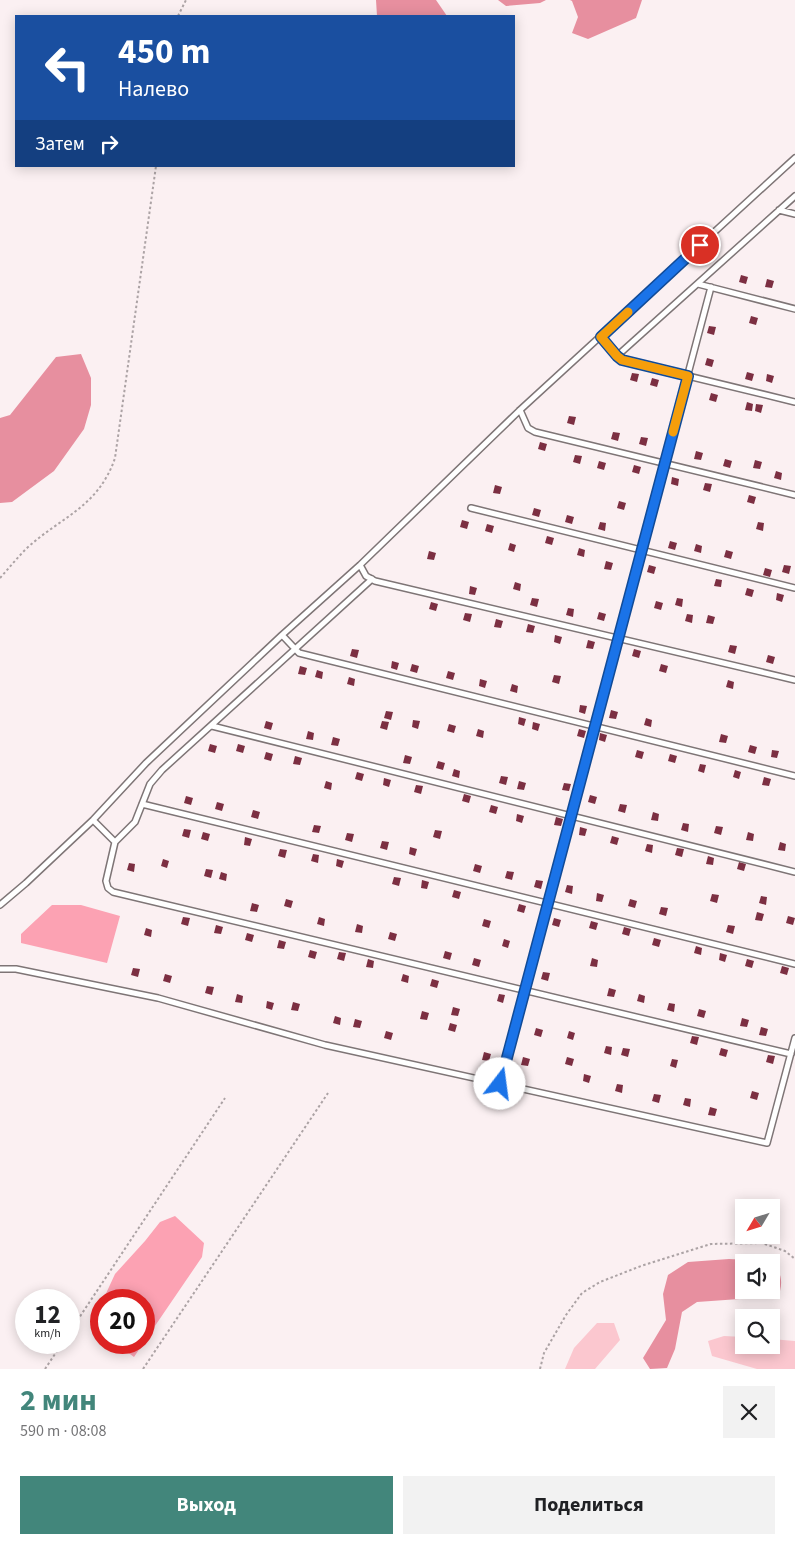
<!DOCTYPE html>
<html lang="ru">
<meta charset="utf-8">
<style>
body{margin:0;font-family:"Source Sans 3",sans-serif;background:#f2f2f2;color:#202124;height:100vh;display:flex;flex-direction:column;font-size:19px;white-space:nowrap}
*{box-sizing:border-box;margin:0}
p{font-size:16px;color:#757577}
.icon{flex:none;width:28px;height:28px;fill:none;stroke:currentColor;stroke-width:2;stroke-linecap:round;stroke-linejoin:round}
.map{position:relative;height:1369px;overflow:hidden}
.panel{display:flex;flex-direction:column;background:#fff;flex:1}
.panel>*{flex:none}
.guide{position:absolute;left:15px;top:15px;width:500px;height:152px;border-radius:0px;box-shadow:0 2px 12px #0003;background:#1a4fa0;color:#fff;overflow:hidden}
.needle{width:32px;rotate:232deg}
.controls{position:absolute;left:735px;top:1199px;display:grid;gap:10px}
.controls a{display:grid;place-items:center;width:45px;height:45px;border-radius:0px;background:#fff;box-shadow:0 2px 12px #0003;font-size:25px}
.speed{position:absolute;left:15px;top:1289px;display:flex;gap:10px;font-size:25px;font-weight:700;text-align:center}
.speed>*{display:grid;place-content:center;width:65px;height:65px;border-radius:50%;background:#fff;box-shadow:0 2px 12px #0003;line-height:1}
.speed small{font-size:12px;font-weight:400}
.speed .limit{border:8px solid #d22;background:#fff;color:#111}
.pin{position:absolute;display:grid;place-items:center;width:42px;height:42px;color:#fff;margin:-21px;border:2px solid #fff;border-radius:50%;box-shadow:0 1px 5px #0007}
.me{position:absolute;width:55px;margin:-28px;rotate:15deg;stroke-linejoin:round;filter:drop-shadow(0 0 4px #0008)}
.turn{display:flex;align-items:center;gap:18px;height:105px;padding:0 20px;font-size:22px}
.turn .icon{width:65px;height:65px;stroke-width:2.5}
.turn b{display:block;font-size:35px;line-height:42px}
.then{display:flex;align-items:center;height:48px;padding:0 20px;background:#0003;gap:10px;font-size:19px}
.round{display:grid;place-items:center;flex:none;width:52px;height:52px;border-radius:0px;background:#f2f2f2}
.summary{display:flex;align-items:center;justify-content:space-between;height:85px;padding:0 20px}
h1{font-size:30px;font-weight:700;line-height:38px;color:#42867b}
.primary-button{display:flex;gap:10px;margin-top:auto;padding:10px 20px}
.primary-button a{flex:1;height:58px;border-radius:0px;background:#42867b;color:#fff;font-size:20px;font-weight:700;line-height:58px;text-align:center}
.primary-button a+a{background:#f2f2f2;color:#202124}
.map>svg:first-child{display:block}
.green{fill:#fbc7cf}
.forest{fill:#e78f9f;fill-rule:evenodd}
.water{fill:#fca2b3}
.building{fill:#7c2f42}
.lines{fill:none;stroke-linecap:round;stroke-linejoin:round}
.lane-casing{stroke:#7e7576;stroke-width:8}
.path{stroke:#aca3a5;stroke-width:2;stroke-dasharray:2.5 2.5;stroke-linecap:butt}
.lane{stroke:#fff;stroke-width:5}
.route-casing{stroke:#114b97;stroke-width:12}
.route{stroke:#1a73e8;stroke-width:9}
.slow{stroke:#f59e0b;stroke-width:9}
</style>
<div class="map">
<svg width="795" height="1369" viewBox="0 0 795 1369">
<rect width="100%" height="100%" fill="#fbf0f2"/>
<path class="green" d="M597,1323H614L620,1340L595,1369H565L574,1348Z
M724,1336L744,1337V1345H771V1339L795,1341V1369H757L712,1356L708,1341Z"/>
<path class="forest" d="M376,0H436L447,16H377Z
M498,0H546L540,3L506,6Z
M570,0H642L636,18L588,39L572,33L578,17L572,1Z
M81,354L91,378V405L84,429L54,471L12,502L0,503V418L10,415L56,357Z
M729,1259L771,1261C780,1270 783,1279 780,1291L769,1297L697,1302L682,1312L675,1349L667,1368L650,1369L643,1358L666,1320L663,1294L668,1275L688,1262ZM771,1262V1290H744V1262Z"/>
<path class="water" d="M52,905H81L120,916L107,963L21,943V934Z
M175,1216L204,1243L202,1257L144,1342V1300H103L115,1274L145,1241L160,1222Z
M101,1303V1333L90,1325Z
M114,1342H144L134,1357Z"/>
<path class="building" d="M741,275L748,277L746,284L739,282Z
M767,279L774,281L772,288L765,287Z
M751,316L758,318L756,325L749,323Z
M709,326L716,327L714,335L707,333Z
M707,358L714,360L712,367L705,365Z
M747,372L754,374L752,381L745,379Z
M632,373L639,374L637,382L630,380Z
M767,374L774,376L772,383L766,381Z
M652,378L659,380L657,387L650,385Z
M711,393L718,395L716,402L709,400Z
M747,402L753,404L752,411L745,410Z
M756,404L763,405L761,413L755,411Z
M569,416L576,417L574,425L567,423Z
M613,432L620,433L618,441L611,439Z
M641,437L648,438L646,446L639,444Z
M540,442L547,444L545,451L538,449Z
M696,451L703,453L701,460L694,459Z
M575,455L582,456L580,464L573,462Z
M725,459L732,461L730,468L723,466Z
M755,460L762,462L760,469L753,468Z
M599,461L606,463L604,470L597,468Z
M634,465L641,467L639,474L632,472Z
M776,471L782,473L781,480L774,478Z
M672,477L679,479L678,486L671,484Z
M705,483L712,484L710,492L703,490Z
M495,485L502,487L500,494L493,493Z
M749,495L756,497L754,504L747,502Z
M619,501L626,503L624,510L617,508Z
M534,508L541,510L539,517L532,515Z
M567,515L574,517L572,524L565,522Z
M462,520L469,522L467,529L460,527Z
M600,522L606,523L605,531L598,529Z
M758,522L764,523L763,531L756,529Z
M487,524L494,526L492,533L485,531Z
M547,536L554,538L552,545L545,543Z
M670,541L677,543L675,550L668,548Z
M510,543L516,545L514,552L508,550Z
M696,544L702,546L701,553L694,551Z
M579,548L585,550L584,557L577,555Z
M726,550L733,552L731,559L724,557Z
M429,551L436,553L434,560L427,559Z
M606,561L613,563L611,570L604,569Z
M649,565L656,567L654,574L647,572Z
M784,565L791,566L789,574L782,572Z
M765,568L772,570L770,577L763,575Z
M716,579L722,580L721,587L714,586Z
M515,582L521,584L520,591L513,589Z
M470,586L477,588L475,595L469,594Z
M747,588L754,590L752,597L745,595Z
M777,593L784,595L782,602L776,600Z
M532,598L539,599L537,607L530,605Z
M677,598L683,599L682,607L675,605Z
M656,601L663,603L661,610L654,608Z
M431,602L438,604L436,611L429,609Z
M568,608L574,609L573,617L566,615Z
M599,612L606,614L604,621L597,619Z
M465,613L472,614L470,622L463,620Z
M687,614L693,615L692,623L685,621Z
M708,615L715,617L713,624L706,623Z
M496,619L503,621L501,628L494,627Z
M528,624L535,626L533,633L526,632Z
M555,635L562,637L560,644L554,642Z
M588,640L595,642L593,649L586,648Z
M730,645L737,646L735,654L728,652Z
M352,649L359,650L357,658L350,656Z
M634,649L641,651L639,658L632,656Z
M768,655L775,657L773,664L766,662Z
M392,661L399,663L397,670L391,668Z
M412,664L419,666L417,673L410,671Z
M661,664L668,666L666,673L659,671Z
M300,666L307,668L305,675L298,674Z
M317,670L323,672L322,679L315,677Z
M448,671L455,673L453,680L446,678Z
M554,675L561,676L559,684L552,682Z
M349,677L355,679L354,686L347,684Z
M480,679L487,681L485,688L479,686Z
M728,680L734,682L733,689L726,687Z
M512,684L518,686L517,693L510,691Z
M580,705L587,706L585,714L579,712Z
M611,710L618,712L616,719L609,718Z
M386,711L393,712L391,720L384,718Z
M519,717L526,719L524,726L518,724Z
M646,718L652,720L651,727L644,725Z
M413,720L420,721L418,729L412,727Z
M266,721L273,723L271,730L264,728Z
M382,721L389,722L387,730L380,728Z
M533,722L540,724L538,731L532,729Z
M449,724L456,726L454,733L447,731Z
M478,729L484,731L483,738L476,736Z
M579,729L586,731L584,738L577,736Z
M308,731L314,733L313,740L306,739Z
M600,733L607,735L605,742L599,740Z
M721,734L728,736L726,743L719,742Z
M333,737L340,739L338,746L331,745Z
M210,744L217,746L215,753L208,751Z
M238,744L245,746L243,753L236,751Z
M750,745L757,747L755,754L748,752Z
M637,750L644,752L642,759L635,757Z
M772,750L779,751L777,758L771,757Z
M266,752L273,754L271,761L264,759Z
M670,754L677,756L675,763L668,761Z
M405,755L412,757L410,764L403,763Z
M295,756L302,758L300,765L293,764Z
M438,761L445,763L443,770L436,768Z
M700,764L706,765L704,773L698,771Z
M454,769L460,771L459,778L452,776Z
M735,770L741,772L739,779L733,777Z
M357,772L364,774L362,781L355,779Z
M501,776L508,777L506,785L499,783Z
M764,777L771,779L769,786L762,785Z
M384,778L391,780L389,787L383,785Z
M326,781L332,783L331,790L324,788Z
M519,781L526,783L524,790L517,789Z
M564,783L571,784L569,791L562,790Z
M416,785L423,786L421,794L414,792Z
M464,794L471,796L469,803L462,801Z
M590,795L597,797L595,804L588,802Z
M186,796L193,798L191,805L184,803Z
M217,802L224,804L222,811L215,809Z
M620,804L627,805L625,813L618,811Z
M491,805L498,807L496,814L489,812Z
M253,810L260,812L258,819L251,817Z
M653,812L659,814L658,821L651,820Z
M517,814L524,816L522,823L516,821Z
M556,817L563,819L561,826L554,825Z
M683,823L689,824L688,832L681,830Z
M314,825L321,826L319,833L312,832Z
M716,826L723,827L721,835L714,833Z
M580,827L587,829L585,836L579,835Z
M184,829L191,830L189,838L182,836Z
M435,830L442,831L440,839L433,837Z
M203,832L210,834L208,841L201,839Z
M748,832L754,834L753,841L746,840Z
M347,833L354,834L352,842L345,840Z
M612,836L619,838L617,845L610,843Z
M245,837L252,839L250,846L244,845Z
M382,841L389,842L387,850L380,848Z
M780,842L786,844L785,851L778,850Z
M647,844L653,845L652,853L645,851Z
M410,847L417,849L415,856L409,854Z
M677,848L684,849L682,857L675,855Z
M280,849L287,850L285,858L278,856Z
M313,854L319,855L318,863L311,861Z
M708,856L714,858L713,865L706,864Z
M163,859L169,861L167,868L161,866Z
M337,859L344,861L342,868L336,866Z
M739,862L746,864L744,871L737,869Z
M129,863L135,864L134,872L127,870Z
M475,864L482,866L480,873L473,871Z
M206,869L213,870L211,878L204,876Z
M507,871L514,872L512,880L505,878Z
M221,872L227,874L226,881L219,879Z
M394,877L401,878L399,886L392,884Z
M422,880L429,882L427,889L421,888Z
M536,880L543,881L541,889L534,887Z
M567,885L573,886L572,894L565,892Z
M454,890L461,892L459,899L452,897Z
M597,893L604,895L602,902L596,901Z
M712,894L719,895L717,903L710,901Z
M761,896L767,897L766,905L759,903Z
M286,899L293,901L291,908L284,906Z
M630,899L637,901L635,908L628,906Z
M252,903L259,905L257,912L250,911Z
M519,904L526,906L524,913L517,911Z
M661,907L668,908L666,916L659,914Z
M757,912L764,914L762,921L755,920Z
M788,916L795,918L793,925L786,923Z
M183,917L190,918L188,926L181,924Z
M319,917L325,919L324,926L317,924Z
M554,918L561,920L559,927L552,925Z
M484,919L491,921L489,928L482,926Z
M591,921L598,923L596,930L589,928Z
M357,924L363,926L362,933L355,932Z
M216,925L223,927L221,934L214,933Z
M728,925L735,926L733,934L726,932Z
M624,927L631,929L629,936L622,934Z
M146,928L152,930L151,937L144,935Z
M390,932L397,934L395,941L388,939Z
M247,933L254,935L252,942L245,940Z
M654,938L661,940L659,947L652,945Z
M504,939L510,941L508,948L502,946Z
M279,940L286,942L284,949L277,948Z
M696,946L702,948L701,955L694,953Z
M310,950L317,952L315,959L308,957Z
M445,951L452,953L450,960L443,958Z
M339,952L346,953L344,961L337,959Z
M720,953L727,955L725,962L719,960Z
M474,958L481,960L479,967L472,965Z
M592,958L598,960L597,967L590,966Z
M368,959L374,961L373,968L366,967Z
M747,959L754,961L752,968L745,966Z
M782,966L789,968L787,975L780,973Z
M133,968L140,969L138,977L131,975Z
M543,972L550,973L548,981L541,979Z
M165,974L172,976L170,983L163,981Z
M403,974L409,976L408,983L401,981Z
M432,979L439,981L437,988L430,986Z
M207,986L214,987L212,995L205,993Z
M609,988L616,990L614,997L607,996Z
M237,994L243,996L242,1003L235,1002Z
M499,994L505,995L503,1003L497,1001Z
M639,994L645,996L644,1003L637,1001Z
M267,1001L274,1003L272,1010L266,1008Z
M293,1002L300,1004L298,1011L291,1010Z
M669,1003L675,1004L674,1012L667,1010Z
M453,1007L460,1009L458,1016L451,1015Z
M699,1009L706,1011L704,1018L697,1016Z
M422,1011L429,1013L427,1020L420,1019Z
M335,1016L341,1018L340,1025L333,1023Z
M742,1018L749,1020L747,1027L740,1026Z
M355,1019L362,1021L360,1028L353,1027Z
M450,1023L457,1025L455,1032L448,1030Z
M761,1027L768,1029L766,1036L759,1035Z
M536,1028L543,1030L541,1037L534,1035Z
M386,1031L393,1033L391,1040L384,1038Z
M569,1031L575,1033L573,1040L567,1038Z
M692,1036L699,1037L697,1045L690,1043Z
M606,1046L612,1047L611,1055L604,1053Z
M623,1048L630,1049L628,1057L621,1055Z
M721,1048L728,1050L726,1057L719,1055Z
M484,1052L491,1054L489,1061L482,1060Z
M768,1055L775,1056L773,1064L766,1062Z
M523,1057L530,1059L528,1066L521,1065Z
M567,1057L574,1059L572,1066L565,1064Z
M672,1059L678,1060L676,1068L670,1066Z
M584,1074L591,1076L589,1083L583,1081Z
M617,1084L623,1085L622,1093L615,1091Z
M752,1091L759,1093L757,1100L750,1098Z
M654,1094L661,1095L659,1103L652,1101Z
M685,1098L691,1099L690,1107L683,1105Z
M710,1107L717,1109L715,1116L708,1115Z"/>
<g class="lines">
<g class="lane-casing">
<path id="lane" d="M779,210L795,214
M698,284L795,309
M601,337L617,356L622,360L795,402
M617,356L795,196
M520,410L528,428L535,432L795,495
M471,508L795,588
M360,565L366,576L375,581L795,680
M372,579L162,770L150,784L135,822L115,842L106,881L108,888L113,892L791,1054
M282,635L299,653L795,776
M212,726L795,872
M142,804L795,964
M93,820L115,842
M0,905L26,883L93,820L146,763L282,635L360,565L520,410L795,158
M0,969H16L158,998L325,1045L767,1143L795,1038
M500,1084L711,287"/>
</g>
<path class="path" d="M178,16L186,0
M0,578C9,568 17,558 26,549C60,517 98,508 115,458L156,166
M69,1333L225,1098
M45,1369L63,1342
M143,1369L328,1093
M540,1369L544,1353L566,1315L582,1293L600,1282L641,1266L711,1244L762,1243L785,1251L795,1259"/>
<use href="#lane" class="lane"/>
</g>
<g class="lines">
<g class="route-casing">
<path id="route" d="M500,1084L688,376L622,360L617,356L601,337L700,245"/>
</g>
<use href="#route" class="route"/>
<path class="slow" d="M628,312L601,337L617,356L622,360L688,376L673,432"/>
</g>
</svg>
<div class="controls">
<a><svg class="needle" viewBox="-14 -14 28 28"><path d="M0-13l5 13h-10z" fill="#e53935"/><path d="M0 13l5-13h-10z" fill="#757577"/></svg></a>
<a><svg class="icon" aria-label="sound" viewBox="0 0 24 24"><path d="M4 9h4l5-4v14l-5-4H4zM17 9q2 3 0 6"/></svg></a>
<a><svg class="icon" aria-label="search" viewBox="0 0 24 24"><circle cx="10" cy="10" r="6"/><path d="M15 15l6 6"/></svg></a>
</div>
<div class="speed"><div>12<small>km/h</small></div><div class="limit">20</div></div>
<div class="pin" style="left:700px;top:245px;background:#d93025"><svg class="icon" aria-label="arrive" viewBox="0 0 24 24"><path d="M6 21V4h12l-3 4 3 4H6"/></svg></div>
<svg class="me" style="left:500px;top:1084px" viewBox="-20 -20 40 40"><circle r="19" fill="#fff"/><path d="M0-13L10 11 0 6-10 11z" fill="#1a73e8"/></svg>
<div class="guide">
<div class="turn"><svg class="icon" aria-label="left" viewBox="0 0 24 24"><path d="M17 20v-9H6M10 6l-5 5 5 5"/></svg><div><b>450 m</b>Налево</div></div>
<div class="then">Затем<svg class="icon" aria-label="right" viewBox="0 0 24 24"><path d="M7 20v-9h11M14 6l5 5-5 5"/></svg></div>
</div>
</div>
<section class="panel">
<div class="summary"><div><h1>2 мин</h1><p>590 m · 08:08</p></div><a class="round"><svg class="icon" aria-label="close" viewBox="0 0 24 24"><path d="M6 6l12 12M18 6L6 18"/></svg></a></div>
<div class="primary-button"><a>Выход</a><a>Поделиться</a></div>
</section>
